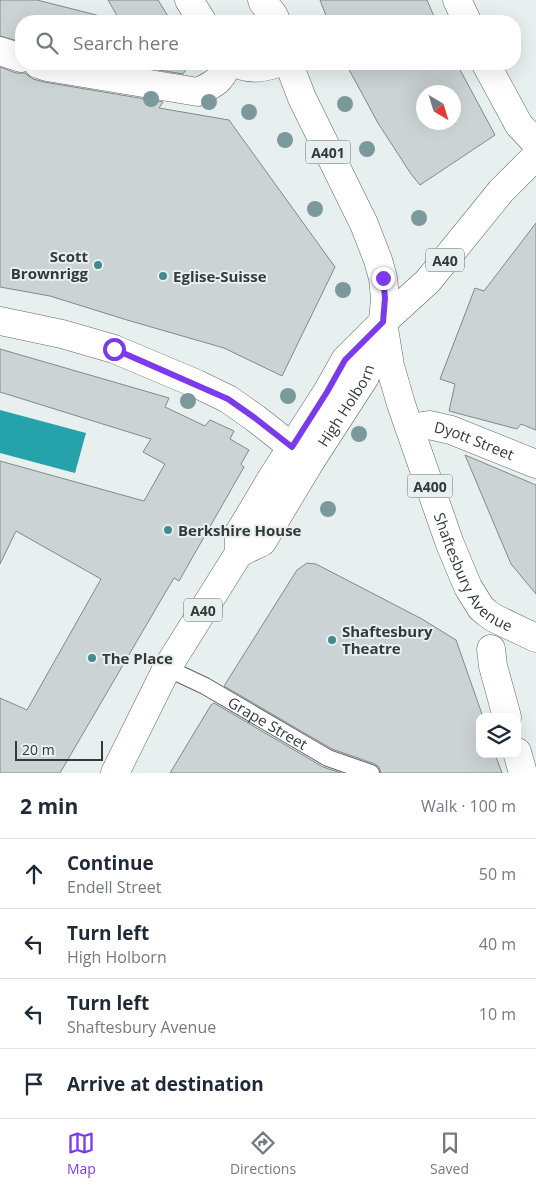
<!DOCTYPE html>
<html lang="en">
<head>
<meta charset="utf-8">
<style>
  :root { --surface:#fff; --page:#f2f2f3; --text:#1f2937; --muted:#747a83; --line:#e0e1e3; --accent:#7c3aed }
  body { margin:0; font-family:"Open Sans",sans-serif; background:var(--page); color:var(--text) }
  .controls { position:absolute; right:15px; bottom:15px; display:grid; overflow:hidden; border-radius:10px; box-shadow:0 5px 20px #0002 }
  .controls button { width:45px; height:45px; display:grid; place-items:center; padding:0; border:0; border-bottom:1px solid var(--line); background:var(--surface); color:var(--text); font:25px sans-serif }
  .compass { position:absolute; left:416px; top:85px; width:45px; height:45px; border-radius:50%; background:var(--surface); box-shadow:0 5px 20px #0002; rotate:142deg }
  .scale { position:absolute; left:15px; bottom:12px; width:88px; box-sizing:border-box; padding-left:5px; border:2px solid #363939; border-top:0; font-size:14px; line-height:18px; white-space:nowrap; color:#363939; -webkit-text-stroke:4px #e7efef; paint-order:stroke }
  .stop { position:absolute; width:15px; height:15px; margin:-11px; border:4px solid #7c3aed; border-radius:50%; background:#fff }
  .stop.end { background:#7c3aed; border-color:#fff; box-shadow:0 1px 5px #0008 }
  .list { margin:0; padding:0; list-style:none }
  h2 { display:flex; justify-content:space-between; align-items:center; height:65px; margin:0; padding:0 20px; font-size:21px }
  h2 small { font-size:16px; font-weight:400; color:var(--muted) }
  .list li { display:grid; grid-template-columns:32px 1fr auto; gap:15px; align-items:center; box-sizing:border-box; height:70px; padding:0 20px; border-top:1px solid var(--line) }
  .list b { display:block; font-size:19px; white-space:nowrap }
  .list p { margin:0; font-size:16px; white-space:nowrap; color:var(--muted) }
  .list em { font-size:16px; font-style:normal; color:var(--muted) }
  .icon { flex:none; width:28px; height:28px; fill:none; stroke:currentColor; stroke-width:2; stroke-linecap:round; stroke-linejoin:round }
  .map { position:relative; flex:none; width:536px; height:773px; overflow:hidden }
  .search { position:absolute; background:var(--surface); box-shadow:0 5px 20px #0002; left:15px; right:15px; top:15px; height:55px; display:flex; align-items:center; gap:12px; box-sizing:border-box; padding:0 18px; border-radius:20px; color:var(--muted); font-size:19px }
  .sheet { height:345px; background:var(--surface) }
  nav { display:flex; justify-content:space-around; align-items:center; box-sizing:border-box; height:70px; border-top:1px solid var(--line); background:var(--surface); font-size:14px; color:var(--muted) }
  nav a { display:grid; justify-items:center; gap:2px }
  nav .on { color:var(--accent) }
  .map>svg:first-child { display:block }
  .water { fill:#25a2aa }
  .building { fill:#ccd3d4; stroke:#828989; fill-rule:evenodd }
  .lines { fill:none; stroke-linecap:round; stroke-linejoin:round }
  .lane-casing { stroke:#606666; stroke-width:18 }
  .street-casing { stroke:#606666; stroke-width:29 }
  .secondary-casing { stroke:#606666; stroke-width:29 }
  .primary-casing { stroke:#606666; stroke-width:29 }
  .lane { stroke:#fff; stroke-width:16 }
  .street { stroke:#fff; stroke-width:28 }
  .secondary { stroke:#fff; stroke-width:28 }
  .primary { stroke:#fff; stroke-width:28 }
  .tree { fill:#7b999b }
  .route { stroke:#7c3aed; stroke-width:6 }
  .poi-dot { fill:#428a8e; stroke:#e7efef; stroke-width:2 }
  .labels { text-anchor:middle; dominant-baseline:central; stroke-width:4; stroke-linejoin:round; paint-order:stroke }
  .shield { fill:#e7efef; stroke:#6b7070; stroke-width:1 }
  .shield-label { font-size:14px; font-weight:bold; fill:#363939 }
  .poi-label { font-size:15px; font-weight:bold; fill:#363939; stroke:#e7efef; text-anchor:start }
  .street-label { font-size:15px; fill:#363939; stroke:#e7efef }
</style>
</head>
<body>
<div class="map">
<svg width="536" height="773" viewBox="0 0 536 773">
  <rect width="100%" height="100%" fill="#e7efef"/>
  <path class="water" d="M0,410l86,23 -11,40 -75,-20z"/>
  <path class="building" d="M0,0h37l83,21 -12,-21h50l13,21h-150v21l-21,-6z
    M320,0h107l9,21h-108z
    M123,64h67l-7,10z
    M346,64h111l38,71 -75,50 -9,-11 -33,-51zM424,92h30v30h-30z
    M0,67l16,6h9l8,6 11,3 119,20 -4,6 70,12 106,147 -53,109 -58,-28 -97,-28 -77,-24 -50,-9z
    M536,223v207l-15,-6 -4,5 -68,-18 6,-27 -15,-5 35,-91 9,3z
    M0,349l169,49 -4,9 40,19 5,-6 24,11 -4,8 19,11 -8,14 3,3 -65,114 -5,-3 -16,27 -98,168h-60v-75l27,12 74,-131 -85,-48 -16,33v-103l144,40 21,-37 -22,-12 8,-13 -151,-47z
    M465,455l71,30v109l-25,-30z
    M307,563l9,1 106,55 34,21 27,77h-3v37h15l7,19h-121l-2,-6 -4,-3 -43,-15 -108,-63 73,-116z
    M214,703l109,64 18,6h-171l41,-68z"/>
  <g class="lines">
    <g class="lane-casing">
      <g id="lane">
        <path id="s1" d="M167,668l38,18 123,72 43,15"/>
      </g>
    </g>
    <g class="street-casing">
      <g id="street">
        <path d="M189,0l13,21"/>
        <path d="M457,0l10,21"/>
        <path d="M0,51l21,7"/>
        <path d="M38,64l9,3 151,25c16,-8 23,-11 30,-28"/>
        <path d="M237,64c14,6 25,4 38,0"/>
        <path d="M486,64l33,61 17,18"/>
        <path id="s2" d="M411,428l18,-3 22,5 85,34"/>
        <path d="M491,649l2,17 14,51"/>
        <path d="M517,752l6,21"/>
      </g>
    </g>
    <g class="secondary-casing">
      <path id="secondary" d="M0,321l62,13 52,15 83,35 31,15 27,19 37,29"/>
    </g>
    <g class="primary-casing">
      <g id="primary">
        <path d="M262,0c2,8 11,9 14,21"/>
        <path id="s3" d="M289,64l13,34 62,126 14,36 5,18 2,20 -2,24 7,44 11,38 49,140 18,43 13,21 6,5 7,5 42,20"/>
        <path id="s4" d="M239,553l23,-11 48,-80 55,-85 16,-49"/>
        <path d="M115,773l52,-105 72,-115v-20l34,-57 54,-84 18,-32 38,-38 45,-41 73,-90 35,-35"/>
      </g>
    </g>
    <use href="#lane" class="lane"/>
    <use href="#street" class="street"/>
    <use href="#secondary" class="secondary"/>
    <use href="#primary" class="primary"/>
  </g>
  <g class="tree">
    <circle cx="151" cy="99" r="8"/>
    <circle cx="209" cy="102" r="8"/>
    <circle cx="345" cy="104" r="8"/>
    <circle cx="249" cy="112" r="8"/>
    <circle cx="285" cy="140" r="8"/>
    <circle cx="367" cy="149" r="8"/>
    <circle cx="315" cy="209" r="8"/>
    <circle cx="419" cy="218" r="8"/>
    <circle cx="343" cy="290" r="8"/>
    <circle cx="288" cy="396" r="8"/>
    <circle cx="188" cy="401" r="8"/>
    <circle cx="359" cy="434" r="8"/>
    <circle cx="328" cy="509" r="8"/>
  </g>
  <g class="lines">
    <path class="route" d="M114,349l114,50 27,19 37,29 35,-55 18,-32 38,-38 2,-24 -2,-20"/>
  </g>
  <g class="poi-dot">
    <circle cx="98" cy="265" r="5"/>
    <circle cx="163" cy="276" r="5"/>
    <circle cx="168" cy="530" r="5"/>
    <circle cx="332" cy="640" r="5"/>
    <circle cx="92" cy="658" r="5"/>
  </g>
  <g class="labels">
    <g class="shield">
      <rect x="305.5" y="140.5" width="45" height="23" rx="4"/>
      <rect x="426" y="248.5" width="38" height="23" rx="4"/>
      <rect x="407.5" y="474.5" width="45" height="23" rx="4"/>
      <rect x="184" y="598.5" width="38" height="23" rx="4"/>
    </g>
    <g class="shield-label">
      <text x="328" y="152">A401</text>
      <text x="445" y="260">A40</text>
      <text x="430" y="486">A400</text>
      <text x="203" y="610">A40</text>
    </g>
    <g class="poi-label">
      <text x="88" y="256" text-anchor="end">Scott<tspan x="88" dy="17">Brownrigg</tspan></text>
      <text x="173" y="276">Eglise-Suisse</text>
      <text x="178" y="530">Berkshire House</text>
      <text x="342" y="631">Shaftesbury<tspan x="342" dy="17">Theatre</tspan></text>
      <text x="102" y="658">The Place</text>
    </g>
    <g class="street-label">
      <text stroke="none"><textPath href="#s4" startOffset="186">High Holborn</textPath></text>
      <text stroke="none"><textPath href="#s2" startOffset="66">Dyott Street</textPath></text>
      <text stroke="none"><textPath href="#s3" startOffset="548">Shaftesbury Avenue</textPath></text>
      <text stroke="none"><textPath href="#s1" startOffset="115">Grape Street</textPath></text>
    </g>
  </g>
</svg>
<div class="controls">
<button><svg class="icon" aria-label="layers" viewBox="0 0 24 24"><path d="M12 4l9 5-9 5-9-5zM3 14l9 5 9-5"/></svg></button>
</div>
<svg class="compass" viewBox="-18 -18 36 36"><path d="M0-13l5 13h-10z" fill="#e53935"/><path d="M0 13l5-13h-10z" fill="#747a83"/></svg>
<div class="scale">20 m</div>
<div class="stop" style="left:114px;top:349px"></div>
<div class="stop end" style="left:383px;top:278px"></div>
<div class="search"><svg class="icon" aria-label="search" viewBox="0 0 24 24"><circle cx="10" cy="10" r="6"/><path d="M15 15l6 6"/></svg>Search here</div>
</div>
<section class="sheet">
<h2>2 min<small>Walk · 100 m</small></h2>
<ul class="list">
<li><svg class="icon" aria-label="ahead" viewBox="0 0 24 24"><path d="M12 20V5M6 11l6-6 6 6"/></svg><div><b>Continue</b><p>Endell Street</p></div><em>50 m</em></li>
<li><svg class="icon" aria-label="left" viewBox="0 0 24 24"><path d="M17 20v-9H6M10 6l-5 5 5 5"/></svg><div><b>Turn left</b><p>High Holborn</p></div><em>40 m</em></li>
<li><svg class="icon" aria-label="left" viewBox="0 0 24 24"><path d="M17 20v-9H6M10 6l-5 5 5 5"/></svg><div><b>Turn left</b><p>Shaftesbury Avenue</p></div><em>10 m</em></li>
<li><svg class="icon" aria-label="arrive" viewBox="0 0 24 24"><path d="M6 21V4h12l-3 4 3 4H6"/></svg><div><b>Arrive at destination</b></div></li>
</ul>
</section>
<nav>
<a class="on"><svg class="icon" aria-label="map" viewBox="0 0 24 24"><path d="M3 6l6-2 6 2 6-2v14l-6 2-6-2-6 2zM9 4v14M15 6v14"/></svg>Map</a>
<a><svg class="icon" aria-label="directions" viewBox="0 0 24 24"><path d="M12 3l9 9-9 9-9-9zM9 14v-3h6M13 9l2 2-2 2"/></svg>Directions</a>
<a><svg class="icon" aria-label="saved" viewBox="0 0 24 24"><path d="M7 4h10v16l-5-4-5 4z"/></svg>Saved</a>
</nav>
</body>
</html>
